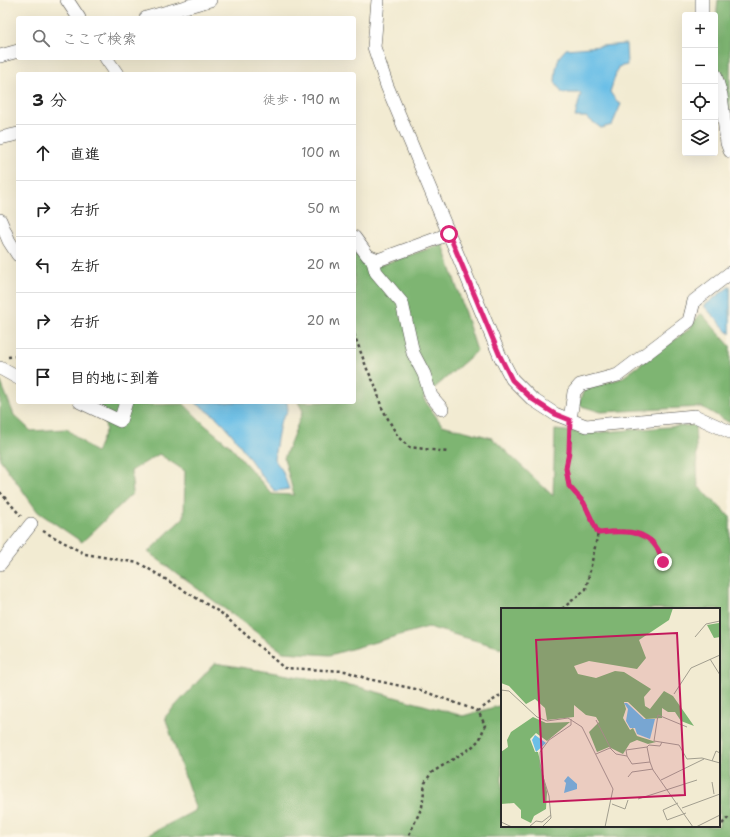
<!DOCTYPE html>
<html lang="ja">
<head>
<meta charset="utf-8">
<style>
  :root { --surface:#fff; --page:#f2f2f2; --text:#222; --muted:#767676; --line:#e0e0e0 }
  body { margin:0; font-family:"Shantell Sans","Klee One",sans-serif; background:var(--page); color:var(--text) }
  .controls { position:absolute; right:12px; top:12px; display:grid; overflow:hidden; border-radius:4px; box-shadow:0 4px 16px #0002 }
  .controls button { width:36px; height:36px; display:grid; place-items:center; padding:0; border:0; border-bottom:1px solid var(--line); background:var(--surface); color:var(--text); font:20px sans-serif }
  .stop { position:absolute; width:12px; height:12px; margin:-9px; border:3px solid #db2777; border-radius:50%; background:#fff }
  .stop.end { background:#db2777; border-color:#fff; box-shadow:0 1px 4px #0008 }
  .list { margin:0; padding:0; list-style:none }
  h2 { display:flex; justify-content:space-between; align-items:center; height:52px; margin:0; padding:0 16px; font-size:17px }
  h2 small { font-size:13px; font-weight:400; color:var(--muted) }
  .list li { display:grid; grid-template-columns:26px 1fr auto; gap:12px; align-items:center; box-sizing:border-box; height:56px; padding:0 16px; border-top:1px solid var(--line) }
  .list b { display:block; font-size:15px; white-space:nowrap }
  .list em { font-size:13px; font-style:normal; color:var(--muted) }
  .icon { flex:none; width:22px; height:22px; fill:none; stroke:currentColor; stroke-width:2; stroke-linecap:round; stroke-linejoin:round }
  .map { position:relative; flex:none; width:730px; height:837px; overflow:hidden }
  .search { position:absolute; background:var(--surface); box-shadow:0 4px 16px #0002; left:16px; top:16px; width:340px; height:44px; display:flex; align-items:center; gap:10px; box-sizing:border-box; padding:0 14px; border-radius:4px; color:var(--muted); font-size:15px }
  .panel { position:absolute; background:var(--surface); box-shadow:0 4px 16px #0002; left:16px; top:72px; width:340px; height:332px; border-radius:4px }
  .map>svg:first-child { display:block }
  .forest { fill:#7eb572; stroke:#54704e }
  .water { fill:#6bbfe7; stroke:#4b7589 }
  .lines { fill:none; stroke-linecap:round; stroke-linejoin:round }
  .minor-casing { stroke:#494844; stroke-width:14 }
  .path { stroke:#494844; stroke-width:2.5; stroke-dasharray:3 3; stroke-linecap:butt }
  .minor { stroke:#fff; stroke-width:13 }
  .route { stroke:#db2777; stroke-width:5 }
  .inset-road { fill:none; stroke:#a29e8f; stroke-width:1 }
  .view { fill:#c2185b; fill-opacity:0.15; stroke:#c2185b; stroke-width:2 }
  .inset-edge { fill:none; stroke:#2b2b2b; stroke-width:2 }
</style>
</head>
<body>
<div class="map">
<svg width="730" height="837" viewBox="0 0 730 837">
  <rect width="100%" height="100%" fill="#fcf5e5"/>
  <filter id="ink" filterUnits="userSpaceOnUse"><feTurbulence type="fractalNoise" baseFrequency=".025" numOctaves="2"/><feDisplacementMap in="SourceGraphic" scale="8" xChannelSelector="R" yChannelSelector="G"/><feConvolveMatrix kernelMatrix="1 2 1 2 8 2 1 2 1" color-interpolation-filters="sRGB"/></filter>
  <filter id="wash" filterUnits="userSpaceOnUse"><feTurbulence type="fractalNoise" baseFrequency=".012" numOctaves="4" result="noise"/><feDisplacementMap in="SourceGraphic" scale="16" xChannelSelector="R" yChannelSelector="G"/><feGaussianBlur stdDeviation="0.9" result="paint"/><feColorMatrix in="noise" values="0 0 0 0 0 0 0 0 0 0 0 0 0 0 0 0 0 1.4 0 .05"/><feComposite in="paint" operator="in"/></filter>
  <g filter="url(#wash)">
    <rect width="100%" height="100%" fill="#f2ebd2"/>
    <path class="forest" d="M718,0h12v121l-15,-63v-27z
      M443,244l34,107 -54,47 19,27 50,13 61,58 2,-66 36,3 104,-8 3,61 32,31v320h-586l52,-27 -31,-93 50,-54 140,23 108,30 39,-11v121h217v-217h-217v39l-74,-21 -98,28 -47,-3 -135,-100 36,-35 1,-46 -26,-17 -28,17 2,22 -51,49 -44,-30 -38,-53v-79l14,35 17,16 36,-2 29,24 10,-24 -6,-27 38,3 46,-1 22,22 24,20 42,48 22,1 -10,-37 19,-47 -5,-9h56v-148l26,11z
      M701,313l29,33v77l-28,-16 -101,5 -23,-7 6,-15 38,-12 66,-48z"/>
    <path class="water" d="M626,44l1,21 -9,2 -8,25 7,10 4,2 -9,21 -11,3 -15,-11h-11l6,-24h-19l-7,-11 1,-13 3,-12 7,-8z
      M730,286v48l-26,-28z
      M194,402h93l1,8 -8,13 -3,16 -3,20 8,11 7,19 -14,2c-22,-22 -35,-52 -58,-73 -7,-6 -15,-11 -23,-16z"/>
  </g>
  <g filter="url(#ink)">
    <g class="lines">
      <g class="minor-casing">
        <path id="minor" d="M67,0l12,18
          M378,0l-4,47 13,39 113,270 12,23 20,20 23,15 31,12 109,-10 35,16
          M702,0v15
          M146,18l64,-18
          M0,56l18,-5
          M106,58l11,16
          M715,74l6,21 6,48 3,8
          M0,138l18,-4
          M0,220l9,21 9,14
          M354,237l14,19 10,4 71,-26
          M372,258l4,14 26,31 11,50 11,21 7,22 11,13
          M0,368l18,10
          M80,402l40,19 6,-19
          M570,420l4,-28 6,-7 38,-10 71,-54 5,-20 36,-28
          M0,564l31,-40"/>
      </g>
      <path class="path" d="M354,334l13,35 9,18 5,19 17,31 11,10 39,5
        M8,357l10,-1
        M570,434l-1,18 -3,16 3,18 15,17 14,30c20,-2 46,-5 59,15 3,4 4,10 6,14
        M0,492l21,24
        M43,531l42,23 54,9 82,50 63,55 61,3 23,8 52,11 58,21 7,14 -5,14 -9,9 -40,25 -6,10 -3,24 -14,30
        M562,609l24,-20 12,-56
        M478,711l24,-17
        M722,824l8,-8"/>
      <use href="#minor" class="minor"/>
    </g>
  </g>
  <g class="lines" filter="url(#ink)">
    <path class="route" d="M449,234l51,122 12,24 20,19 23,15 15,6 -1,32 -3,16 3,18 15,17 14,30c20,-2 46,-5 59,15 3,4 4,10 6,14"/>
  </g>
  <g transform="translate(501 608)">
    <rect width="219" height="219" fill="#f2ebd2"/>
    <path d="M0,0h172l-4,12 -30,20 7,18 -9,11 -48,-8 -15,5 4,8 18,4 19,-7 9,1 27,17 -7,8 1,9 5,3 14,-18 9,5 21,30 -13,-5 -6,-9h-7l-6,-4v10l-16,1 -18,-17h-4l2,7 -3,9 7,12 3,-2 4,8 19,6 -8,2 -11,-4 -7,3 -7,11 -14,-7 -12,5 -8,-20 10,-10 -3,-5 -10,-2 -12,-10v12l-27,3 -2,-12 -10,-9 -9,5 -17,-18 -8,-3zM218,15l1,14 -6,1 -7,-13zM32,109l13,6 24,-1 -23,19 -11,-8 -6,6 5,13h3l9,40 -1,17 -12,7 -3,7 -10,-5v-8l-7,-7 -13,1v-52l7,-5 -1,-7 4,-8z" fill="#7eb572"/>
    <path d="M123,95h3l17,16h11l-5,20 -13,-5 -2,-6h-5l-4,-7 2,-12zM34,127l11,8 -10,9 -4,-12zM67,168l9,8v5l-13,4 2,-10 -2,-2z" fill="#6bbfe7"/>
    <path class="inset-road" d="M194,29l11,-13 14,-3M209,51l10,16M0,82l8,1 28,26 10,4 21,-3 14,9 31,62 -8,38M173,86l17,-26 29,-13M95,112l15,29M186,119l-29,-12 -4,26 25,4 8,14 15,-1 18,5M146,139l2,-2 11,1 2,-4M95,146l14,-6 6,6 11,2 5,8 18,-2 3,8 40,57M126,148l-1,-6 21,-3 3,15M211,153l4,-10 4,2M127,169l4,-5 21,-3M160,172l43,-21M211,174l2,12M137,191l59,-19M177,195l-15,7 4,10 19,-7M111,196l13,5 3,-9M181,200l38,-14M0,214l11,5M28,219l7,-6 6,1 9,-7M41,219l9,-9 -2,-22 -9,-29v-15l9,-12 22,-15v-6M195,219l24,-12"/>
    <path class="view" d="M176,25l8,162 -141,7 -8,-162z"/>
    <rect width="219" height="219" class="inset-edge"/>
  </g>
</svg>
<div class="controls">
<button>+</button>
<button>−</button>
<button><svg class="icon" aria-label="locate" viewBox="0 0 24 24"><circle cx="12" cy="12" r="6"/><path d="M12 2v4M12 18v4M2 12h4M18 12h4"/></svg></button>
<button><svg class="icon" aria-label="layers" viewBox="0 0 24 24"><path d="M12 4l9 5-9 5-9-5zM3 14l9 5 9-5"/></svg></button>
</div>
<div class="stop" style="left:449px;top:234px"></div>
<div class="stop end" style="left:663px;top:562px"></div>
<div class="search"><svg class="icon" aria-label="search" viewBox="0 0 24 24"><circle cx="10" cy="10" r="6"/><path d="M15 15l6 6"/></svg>ここで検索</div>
<section class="panel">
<h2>3 分<small>徒歩 · 190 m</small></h2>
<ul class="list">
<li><svg class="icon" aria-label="ahead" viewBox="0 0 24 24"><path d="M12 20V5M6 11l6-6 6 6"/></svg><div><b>直進</b></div><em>100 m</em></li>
<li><svg class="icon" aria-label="right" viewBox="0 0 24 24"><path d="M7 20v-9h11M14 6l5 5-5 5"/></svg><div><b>右折</b></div><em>50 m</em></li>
<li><svg class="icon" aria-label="left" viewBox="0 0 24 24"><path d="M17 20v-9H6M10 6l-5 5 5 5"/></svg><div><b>左折</b></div><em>20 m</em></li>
<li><svg class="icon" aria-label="right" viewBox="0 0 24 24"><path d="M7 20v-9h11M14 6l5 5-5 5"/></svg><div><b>右折</b></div><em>20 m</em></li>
<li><svg class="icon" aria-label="arrive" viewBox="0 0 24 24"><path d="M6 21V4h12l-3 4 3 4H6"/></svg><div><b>目的地に到着</b></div></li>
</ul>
</section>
</div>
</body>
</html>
